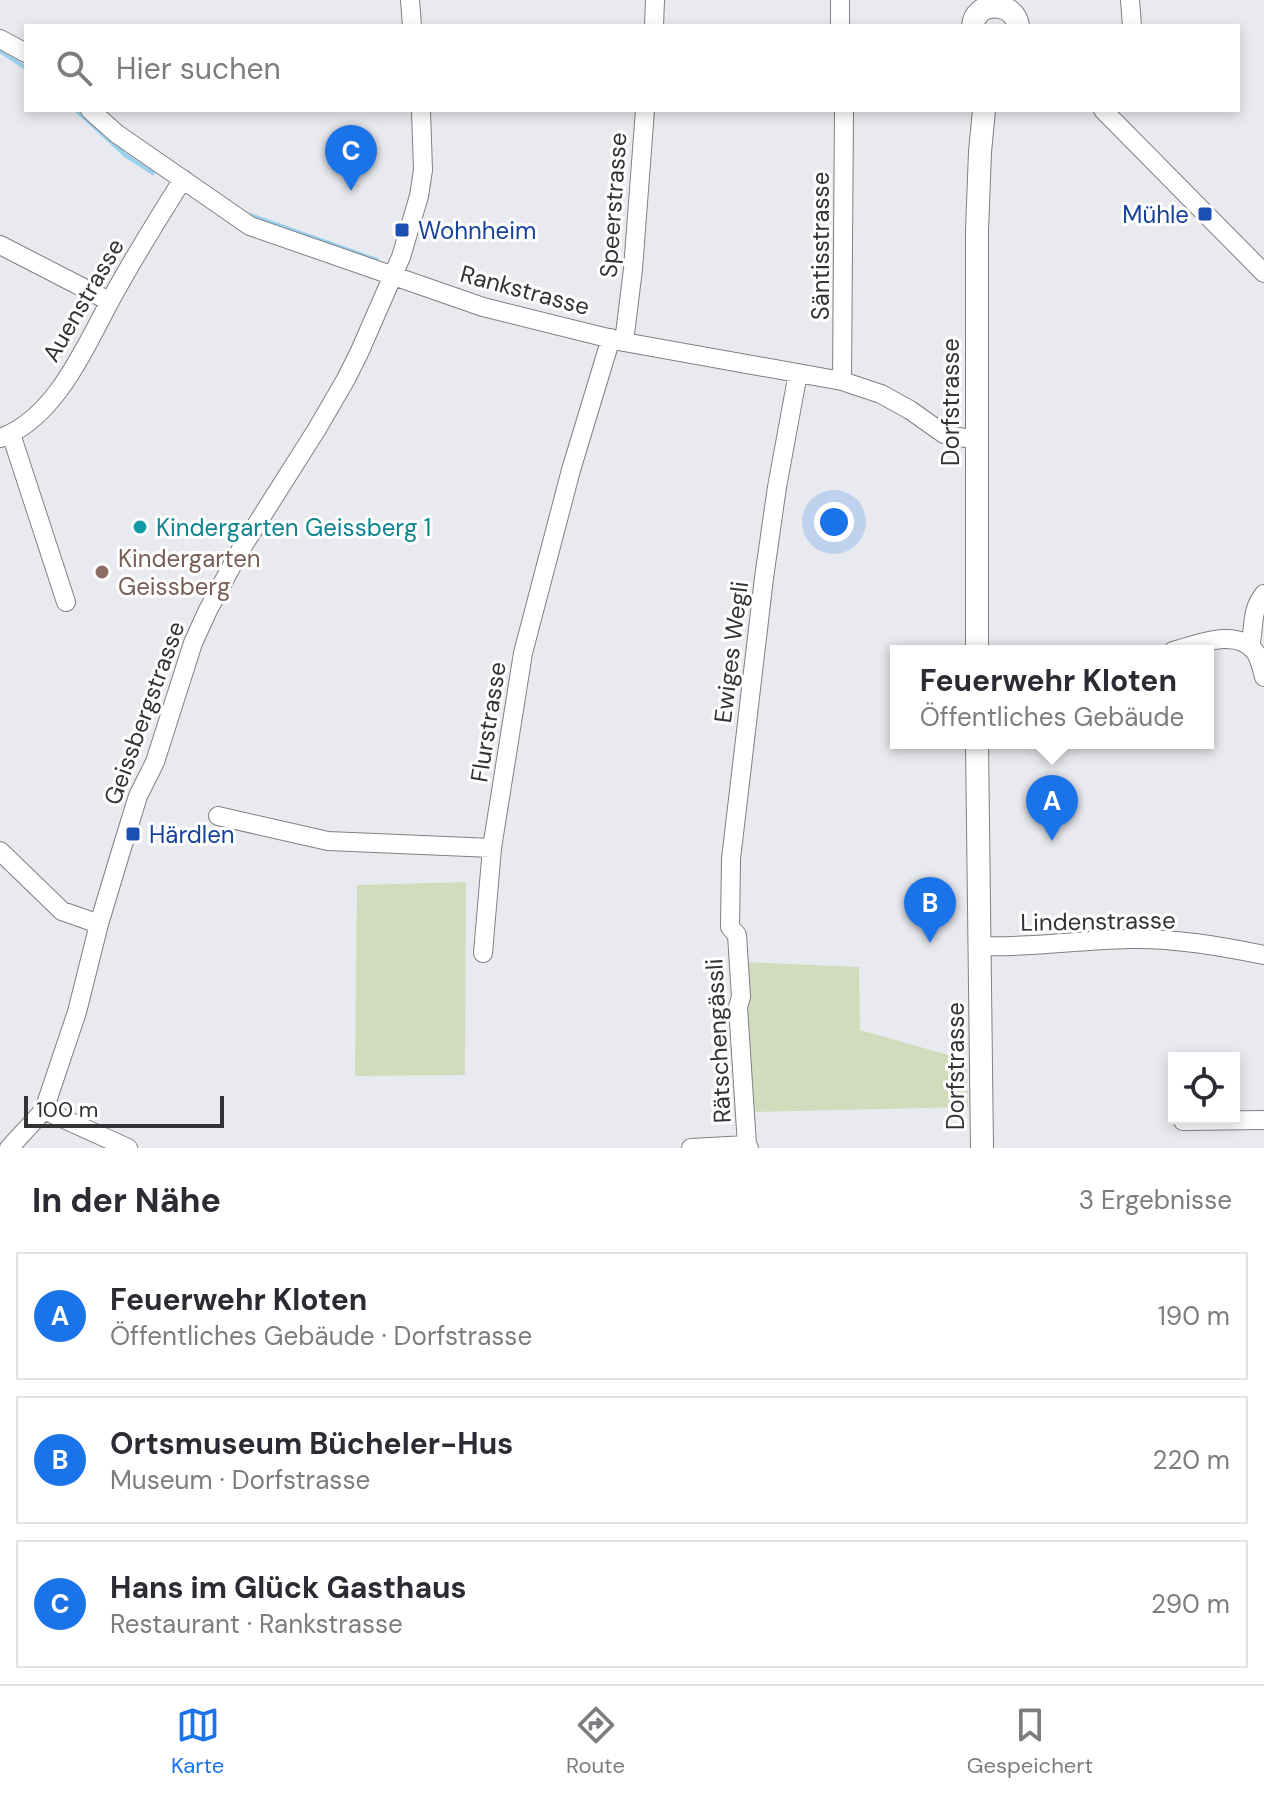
<!DOCTYPE html>
<html lang="de">
<head>
<meta charset="utf-8">
<style>
  :root { --surface:#fff; --page:#f7f7f7; --text:#2b2b33; --muted:#7c7c81; --line:#e1e1e2; --accent:#1a73e8 }
  body { margin:0; font-family:"DM Sans",sans-serif; background:var(--page); color:var(--text) }
  .controls { position:absolute; right:24px; bottom:24px; display:grid; overflow:hidden; border-radius:0px; box-shadow:0 4px 12px #0003 }
  .controls button { width:72px; height:72px; display:grid; place-items:center; padding:0; border:0; border-bottom:2px solid var(--line); background:var(--surface); color:var(--text); font:40px sans-serif }
  .scale { position:absolute; left:24px; bottom:20px; width:200px; box-sizing:border-box; padding-left:8px; border:4px solid #333335; border-top:0; font-size:22px; line-height:28px; white-space:nowrap; color:#333335; -webkit-text-stroke:6px #fff; paint-order:stroke }
  .you { position:absolute; left:834px; top:522px; width:28px; height:28px; margin:-20px; border:6px solid #fff; border-radius:50%; background:#1a73e8; box-shadow:0 0 0 12px #1a73e833 }
  .badge { display:grid; place-items:center; width:52px; height:52px; border-radius:50%; background:var(--accent); color:#fff; font-size:26px; font-weight:700 }
  .pin { position:absolute; translate:-50% -66px; filter:drop-shadow(0 2px 4px #0008) }
  .pin::after { content:''; position:absolute; top:42px; width:28px; height:24px; background:inherit; clip-path:polygon(0 0,100% 0,50% 100%) }
  .popup { position:absolute; left:890px; top:645px; width:324px; height:104px; box-sizing:border-box; display:grid; place-content:center; border-radius:0px; background:var(--surface); filter:drop-shadow(0 2px 6px #0005); font-size:26px; white-space:nowrap; color:var(--muted) }
  .popup b { font-size:30px; color:var(--text) }
  .popup::after { content:''; position:absolute; left:50%; top:100%; margin-left:-16px; border:16px solid transparent; border-top-color:var(--surface) }
  .list { margin:0; padding:0; list-style:none }
  h2 { display:flex; justify-content:space-between; align-items:center; height:104px; margin:0; padding:0 32px; font-size:34px }
  h2 small { font-size:26px; font-weight:400; color:var(--muted) }
  .list li { display:grid; grid-template-columns:52px 1fr auto; gap:24px; align-items:center; box-sizing:border-box; height:128px; margin:0 16px 16px; padding:0 16px; border:2px solid var(--line); border-radius:0px }
  .list b { display:block; font-size:30px; white-space:nowrap }
  .list p { margin:0; font-size:26px; white-space:nowrap; color:var(--muted) }
  .list em { font-size:26px; font-style:normal; color:var(--muted) }
  .icon { flex:none; width:44px; height:44px; fill:none; stroke:currentColor; stroke-width:2; stroke-linecap:round; stroke-linejoin:round }
  .map { position:relative; flex:none; width:1264px; height:1148px; overflow:hidden }
  .search { position:absolute; background:var(--surface); box-shadow:0 4px 12px #0003; left:24px; right:24px; top:24px; height:88px; display:flex; align-items:center; gap:20px; box-sizing:border-box; padding:0 28px; border-radius:0px; color:var(--muted); font-size:30px }
  .sheet { height:536px; background:var(--surface) }
  nav { display:flex; justify-content:space-around; align-items:center; box-sizing:border-box; height:112px; border-top:2px solid var(--line); background:var(--surface); font-size:22px; color:var(--muted) }
  nav a { display:grid; justify-items:center; gap:4px }
  nav .on { color:var(--accent) }
  .map>svg:first-child { display:block }
  .green { fill:#d1dcbd }
  .lines { fill:none; stroke-linecap:round; stroke-linejoin:round }
  .stream { stroke:#9ad2ee; stroke-width:4 }
  .minor-casing { stroke:#7f8084; stroke-width:20 }
  .major-casing { stroke:#7f8084; stroke-width:24 }
  .minor { stroke:#fff; stroke-width:18 }
  .major { stroke:#fff; stroke-width:22 }
  .transit-dot { fill:#1a4fb4; stroke:#fff; stroke-width:3 }
  .culture-dot { fill:#0f9aa8; stroke:#fff; stroke-width:3 }
  .education-dot { fill:#8d6e63; stroke:#fff; stroke-width:3 }
  .labels { text-anchor:middle; dominant-baseline:central; stroke-width:6; stroke-linejoin:round; paint-order:stroke }
  .street-label { font-size:24px; fill:#333335; stroke:#fff }
  .transit-label { font-size:24px; fill:#164399; stroke:#fff; text-anchor:start }
  .culture-label { font-size:24px; fill:#0d838f; stroke:#fff; text-anchor:start }
  .education-label { font-size:24px; fill:#785e54; stroke:#fff; text-anchor:start }
</style>
</head>
<body>
<div class="map">
<svg width="1264" height="1148" viewBox="0 0 1264 1148">
  <rect width="100%" height="100%" fill="#e9eaef"/>
  <path class="green" d="M466,882l-1,193 -110,1 2,-191z
    M744,962l115,5 1,63 106,30 2,47 -217,5z"/>
  <g class="lines">
    <path class="stream" d="M0,51l26,17
      M76,110l49,45 28,18
      M250,215l127,45"/>
    <g class="minor-casing">
      <path id="minor" d="M410,0l2,26
        M1130,0l2,26
        M654,26l1,-26
        M840,26v-26
        M0,39l26,14
        M90,110l27,24 133,92 233,81 141,35 218,39 39,13 29,16 34,24 32,6
        M1103,110l161,163
        M0,245l109,56
        M624,342l9,-73 12,-159
        M842,381l2,-271
        M11,434l55,168
        M0,438c60,-21 89,-102 119,-153 20,-36 42,-71 64,-106
        M1250,647c5,-21 0,-35 14,-53
        M1173,651c23,-6 65,-25 83,2 4,7 6,16 8,24
        M218,816l110,25 164,7
        M0,851l62,60 37,13
        M981,946c49,2 98,-6 148,-7 45,-1 91,7 135,16
        M483,953l9,-105 31,-195 48,-183 40,-132
        M44,1110l84,38
        M1183,1121l81,-1
        M9,1148l35,-38 33,-98 22,-88 22,-73 17,-55 17,-34 38,-119 15,-33 33,-61 76,-120 29,-50 13,-26 42,-96 18,-61 4,-26 -2,-60
        M691,1148l56,-3
        M749,1148l-2,-3 -9,-138 3,-10 -4,-62 -7,-8 1,-68 33,-281 13,-91 21,-114"/>
    </g>
    <g class="major-casing">
      <path id="major" d="M973,26c2,-26 42,-26 45,0
        M977,651v-420l3,-79 4,-42
        M977,743l5,405"/>
    </g>
    <use href="#minor" class="minor"/>
    <use href="#major" class="major"/>
  </g>
  <g class="transit-dot">
    <rect x="1197" y="206" width="16" height="16" rx="4"/>
    <rect x="394" y="222" width="16" height="16" rx="4"/>
    <rect x="125" y="826" width="16" height="16" rx="4"/>
  </g>
  <circle class="culture-dot" cx="140" cy="527" r="8"/>
  <circle class="education-dot" cx="102" cy="572" r="8"/>
  <g class="labels">
    <g class="street-label">
      <text transform="translate(613 205) rotate(-86)">Speerstrasse</text>
      <text transform="translate(820 246) rotate(-90)">Säntisstrasse</text>
      <text transform="translate(525 290) rotate(15)">Rankstrasse</text>
      <text transform="translate(83 300) rotate(-60)">Auenstrasse</text>
      <text transform="translate(950 402) rotate(-90)">Dorfstrasse</text>
      <text transform="translate(731 652) rotate(-83)">Ewiges Wegli</text>
      <text transform="translate(144 713) rotate(-70)">Geissbergstrasse</text>
      <text transform="translate(488 722) rotate(-81)">Flurstrasse</text>
      <text transform="translate(1098 921) rotate(-1)">Lindenstrasse</text>
      <text transform="translate(718 1041) rotate(-93)">Rätschengässli</text>
      <text transform="translate(955 1066) rotate(-90)">Dorfstrasse</text>
    </g>
    <g class="transit-label">
      <text x="1189" y="214" text-anchor="end">Mühle</text>
      <text x="418" y="230">Wohnheim</text>
      <text x="149" y="834">Härdlen</text>
    </g>
    <g class="culture-label">
      <text x="156" y="527">Kindergarten Geissberg 1</text>
    </g>
    <g class="education-label">
      <text x="118" y="558">Kindergarten<tspan x="118" dy="28">Geissberg</tspan></text>
    </g>
  </g>
</svg>
<div class="controls">
<button><svg class="icon" aria-label="locate" viewBox="0 0 24 24"><circle cx="12" cy="12" r="6"/><path d="M12 2v4M12 18v4M2 12h4M18 12h4"/></svg></button>
</div>
<div class="scale">100 m</div>
<div class="you"></div>
<div class="pin badge" style="left:1052px;top:841px">A</div>
<div class="popup"><b>Feuerwehr Kloten</b>Öffentliches Gebäude</div>
<div class="pin badge" style="left:930px;top:943px">B</div>
<div class="pin badge" style="left:351px;top:191px">C</div>
<div class="search"><svg class="icon" aria-label="search" viewBox="0 0 24 24"><circle cx="10" cy="10" r="6"/><path d="M15 15l6 6"/></svg>Hier suchen</div>
</div>
<section class="sheet">
<h2>In der Nähe<small>3 Ergebnisse</small></h2>
<ul class="list">
<li><span class="badge">A</span><div><b>Feuerwehr Kloten</b><p>Öffentliches Gebäude · Dorfstrasse</p></div><em>190 m</em></li>
<li><span class="badge">B</span><div><b>Ortsmuseum Bücheler-Hus</b><p>Museum · Dorfstrasse</p></div><em>220 m</em></li>
<li><span class="badge">C</span><div><b>Hans im Glück Gasthaus</b><p>Restaurant · Rankstrasse</p></div><em>290 m</em></li>
</ul>
</section>
<nav>
<a class="on"><svg class="icon" aria-label="map" viewBox="0 0 24 24"><path d="M3 6l6-2 6 2 6-2v14l-6 2-6-2-6 2zM9 4v14M15 6v14"/></svg>Karte</a>
<a><svg class="icon" aria-label="directions" viewBox="0 0 24 24"><path d="M12 3l9 9-9 9-9-9zM9 14v-3h6M13 9l2 2-2 2"/></svg>Route</a>
<a><svg class="icon" aria-label="saved" viewBox="0 0 24 24"><path d="M7 4h10v16l-5-4-5 4z"/></svg>Gespeichert</a>
</nav>
</body>
</html>
